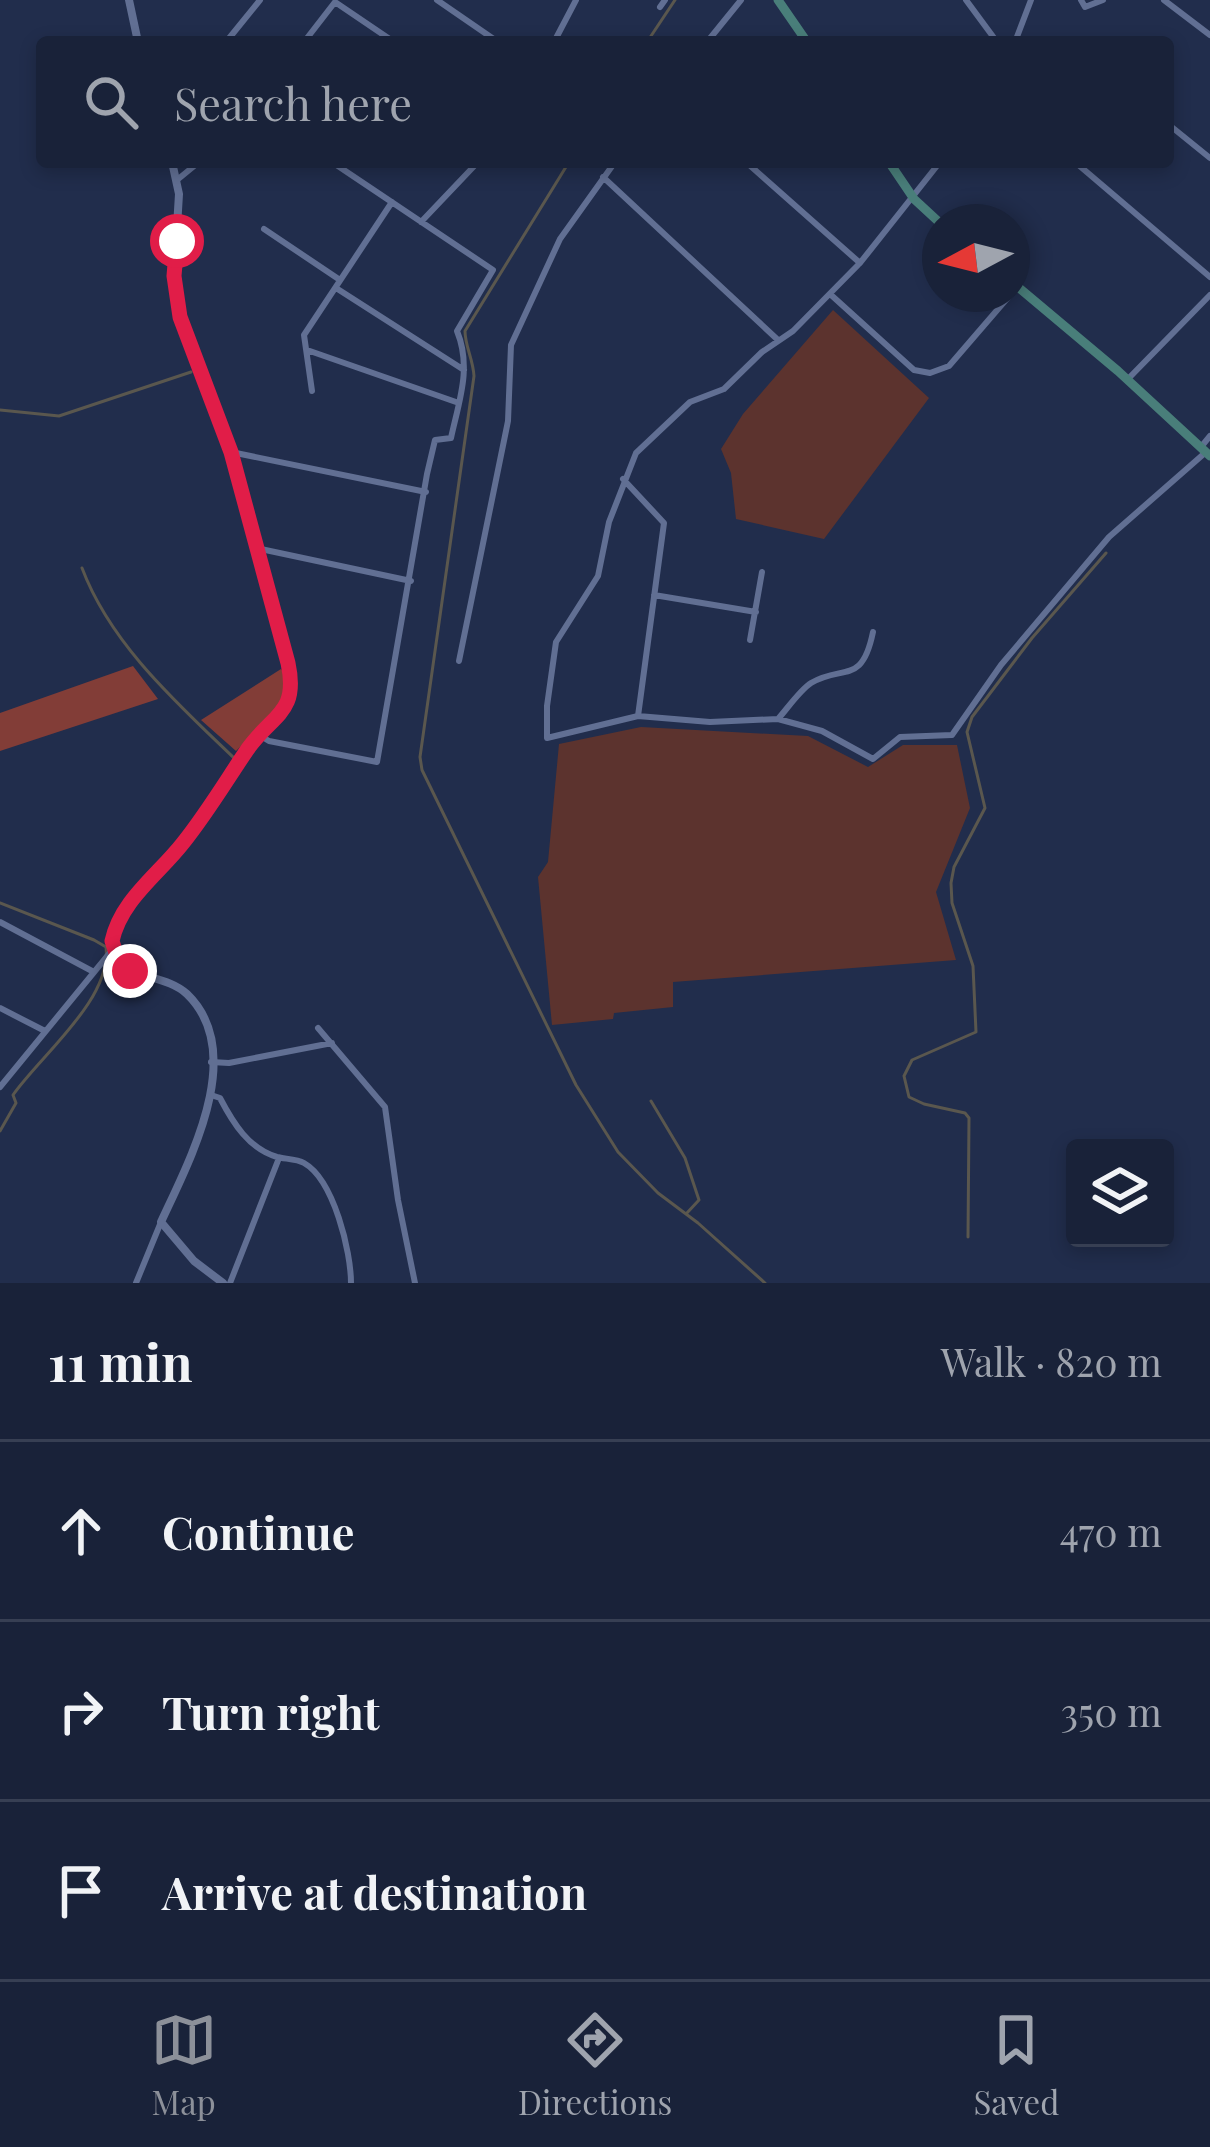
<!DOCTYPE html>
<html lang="en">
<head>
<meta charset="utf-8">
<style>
  :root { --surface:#192239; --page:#222a41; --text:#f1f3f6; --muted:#9fa4ae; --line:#373f53; --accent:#8c9099 }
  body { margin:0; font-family:"Playfair Display",serif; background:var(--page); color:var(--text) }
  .controls { position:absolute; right:36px; bottom:36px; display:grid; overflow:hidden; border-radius:12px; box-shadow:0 6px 18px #0003 }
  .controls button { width:108px; height:108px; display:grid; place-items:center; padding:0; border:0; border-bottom:3px solid var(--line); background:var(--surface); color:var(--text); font:60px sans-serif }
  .compass { position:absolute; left:922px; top:204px; width:108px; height:108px; border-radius:50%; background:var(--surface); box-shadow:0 6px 18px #0003; rotate:263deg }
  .stop { position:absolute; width:36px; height:36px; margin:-27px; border:9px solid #e11d48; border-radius:50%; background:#fff }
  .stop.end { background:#e11d48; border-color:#fff; box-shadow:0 3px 12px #0008 }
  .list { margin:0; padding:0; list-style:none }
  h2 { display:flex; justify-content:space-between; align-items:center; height:156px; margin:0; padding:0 48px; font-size:51px }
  h2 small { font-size:39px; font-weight:400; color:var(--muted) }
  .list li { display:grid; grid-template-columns:78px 1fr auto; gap:36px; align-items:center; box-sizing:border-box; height:180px; padding:0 48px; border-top:3px solid var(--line) }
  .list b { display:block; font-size:45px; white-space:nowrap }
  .list em { font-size:39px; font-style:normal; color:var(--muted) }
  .icon { flex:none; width:66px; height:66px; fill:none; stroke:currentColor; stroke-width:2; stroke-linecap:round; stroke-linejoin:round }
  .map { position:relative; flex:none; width:1210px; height:1283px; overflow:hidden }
  .search { position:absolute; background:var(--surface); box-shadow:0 6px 18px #0003; left:36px; right:36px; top:36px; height:132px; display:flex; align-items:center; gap:30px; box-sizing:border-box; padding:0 42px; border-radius:12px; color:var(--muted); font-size:45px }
  .sheet { height:696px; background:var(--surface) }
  nav { display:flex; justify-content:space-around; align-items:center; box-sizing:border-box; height:168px; border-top:3px solid var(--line); background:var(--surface); font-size:33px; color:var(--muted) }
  nav a { display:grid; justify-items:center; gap:6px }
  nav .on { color:var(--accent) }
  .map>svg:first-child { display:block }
  .green { fill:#5c332e }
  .forest { fill:#823d37 }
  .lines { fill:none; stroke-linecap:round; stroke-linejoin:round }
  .stream { stroke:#5a574e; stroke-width:3 }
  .minor { stroke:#616f93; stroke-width:6 }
  .tertiary { stroke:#616f93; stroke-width:8 }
  .secondary { stroke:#497e7a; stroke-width:9 }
  .route { stroke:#e11d48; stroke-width:15 }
</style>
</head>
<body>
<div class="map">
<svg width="1210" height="1283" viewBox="0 0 1210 1283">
  <rect width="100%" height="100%" fill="#212d4c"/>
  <path class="green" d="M833,310l96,88 -105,141 -88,-20 -5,-46 -10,-24 22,-35z
    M641,727l167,9 60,31 35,-22h54l13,63 -34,84 20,68 -283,22v25l-59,6 -1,6 -61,6 -14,-148 10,-15 11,-118z"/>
  <path class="forest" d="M133,666l25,33 -158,52v-38z
    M281,669l8,13 -7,23 -46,46 -35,-31z"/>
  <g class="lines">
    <path class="stream" d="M647,42l28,-42
      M569,162l-104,169c0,15 8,28 9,45l-54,381 2,13 154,315 42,67 40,41 40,30 67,60
      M0,410l59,6 132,-44
      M82,568c29,77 96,136 154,192
      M0,903l94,37 12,7c6,52 -65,108 -93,148l3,8 -16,28
      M651,1101l34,57 14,42 -13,14
      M968,1237l1,-119 -4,-5 -41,-9 -15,-7 -5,-21 8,-16 64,-28 -3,-66 -21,-63 -1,-20 3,-16 31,-59 -18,-76 5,-15 60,-79 74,-85"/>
    <path class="minor" d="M437,0l61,42
      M966,0l31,42
      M1081,0l4,7 18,-7
      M1164,0l46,35
      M660,7l5,-7
      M226,42l34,-42
      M304,42l31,-40 59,40
      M554,42l22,-42
      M707,42l34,-42
      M1015,42l16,-42
      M1168,124l42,34
      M746,162l114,101
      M1075,162l135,115
      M603,177l175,163
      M177,180l22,-18
      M421,222l57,-60
      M264,229l76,51
      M336,288l128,82
      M830,294l84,76 16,3 19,-7 68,-79
      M307,350l149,52
      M1127,380l83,-85
      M312,391l-8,-56 88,-133
      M1201,447l9,-11
      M231,452l195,40
      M623,479l41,44 -26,193
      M256,548l155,33
      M654,595l102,17
      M873,632c-11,54 -30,32 -62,51 -11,7 -24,26 -33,36l-68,3 -72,-6 -91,22v-32l9,-64 42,-66 11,-54 27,-69 54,-51 34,-13 38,-37 31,-21 67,-68 80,-101
      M750,640l12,-68
      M459,661l49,-240 3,-76 49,-106 55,-77
      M778,719l44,12 51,28 27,-22 52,-2 49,-70 108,-128 97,-85
      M259,735l10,6 108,21 50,-288 8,-34 16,-2c8,-37 21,-70 6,-107l36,-61 -161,-108
      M0,922l92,49
      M0,1008l45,23
      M318,1028l67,79 13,93 17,83
      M211,1062l18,1 103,-20
      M0,1087l113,-138
      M211,1095l9,3c13,25 29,51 57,59 8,2 20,2 27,6 30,17 47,89 47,120
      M136,1283l25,-61
      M230,1283l49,-125"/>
    <path class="tertiary" d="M129,0l9,42
      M172,162l7,32 -5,82 6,41 51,135 57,211c11,50 -15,50 -40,85 -9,13 -14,27 -23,40 -26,41 -109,114 -113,155l14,25c19,10 45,11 61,26 61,59 2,167 -26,228l33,39 29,22"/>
    <path class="secondary" d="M778,0l29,42
      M889,162l25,37 26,24
      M1012,282l106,89 92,85"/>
  </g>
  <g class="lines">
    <path class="route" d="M130,971l-12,-12 -6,-18c9,-41 46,-66 71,-98 24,-30 43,-62 64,-93 25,-36 52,-36 41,-87l-57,-211 -51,-135 -6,-41 3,-35"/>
  </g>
</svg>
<div class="controls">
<button><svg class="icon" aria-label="layers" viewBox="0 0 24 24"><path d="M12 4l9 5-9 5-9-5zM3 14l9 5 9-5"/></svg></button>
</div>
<svg class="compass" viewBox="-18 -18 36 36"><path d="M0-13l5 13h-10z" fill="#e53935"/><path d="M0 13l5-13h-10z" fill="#9fa4ae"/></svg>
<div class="stop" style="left:177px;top:241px"></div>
<div class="stop end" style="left:130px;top:971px"></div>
<div class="search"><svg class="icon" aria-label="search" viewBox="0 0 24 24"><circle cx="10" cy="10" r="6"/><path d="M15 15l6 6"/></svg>Search here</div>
</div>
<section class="sheet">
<h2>11 min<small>Walk · 820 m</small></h2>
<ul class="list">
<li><svg class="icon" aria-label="ahead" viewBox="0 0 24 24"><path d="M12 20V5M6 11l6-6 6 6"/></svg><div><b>Continue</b></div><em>470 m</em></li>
<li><svg class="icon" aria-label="right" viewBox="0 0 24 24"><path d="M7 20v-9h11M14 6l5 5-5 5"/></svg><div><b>Turn right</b></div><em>350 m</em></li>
<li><svg class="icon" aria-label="arrive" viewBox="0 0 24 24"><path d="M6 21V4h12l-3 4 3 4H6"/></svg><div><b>Arrive at destination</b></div></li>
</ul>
</section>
<nav>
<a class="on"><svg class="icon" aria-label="map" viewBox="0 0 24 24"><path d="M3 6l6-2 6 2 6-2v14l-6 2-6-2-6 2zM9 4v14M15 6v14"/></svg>Map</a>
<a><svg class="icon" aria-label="directions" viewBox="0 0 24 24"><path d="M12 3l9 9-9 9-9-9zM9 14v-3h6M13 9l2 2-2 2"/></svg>Directions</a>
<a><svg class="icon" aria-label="saved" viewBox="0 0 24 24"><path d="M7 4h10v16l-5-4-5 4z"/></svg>Saved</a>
</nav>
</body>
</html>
